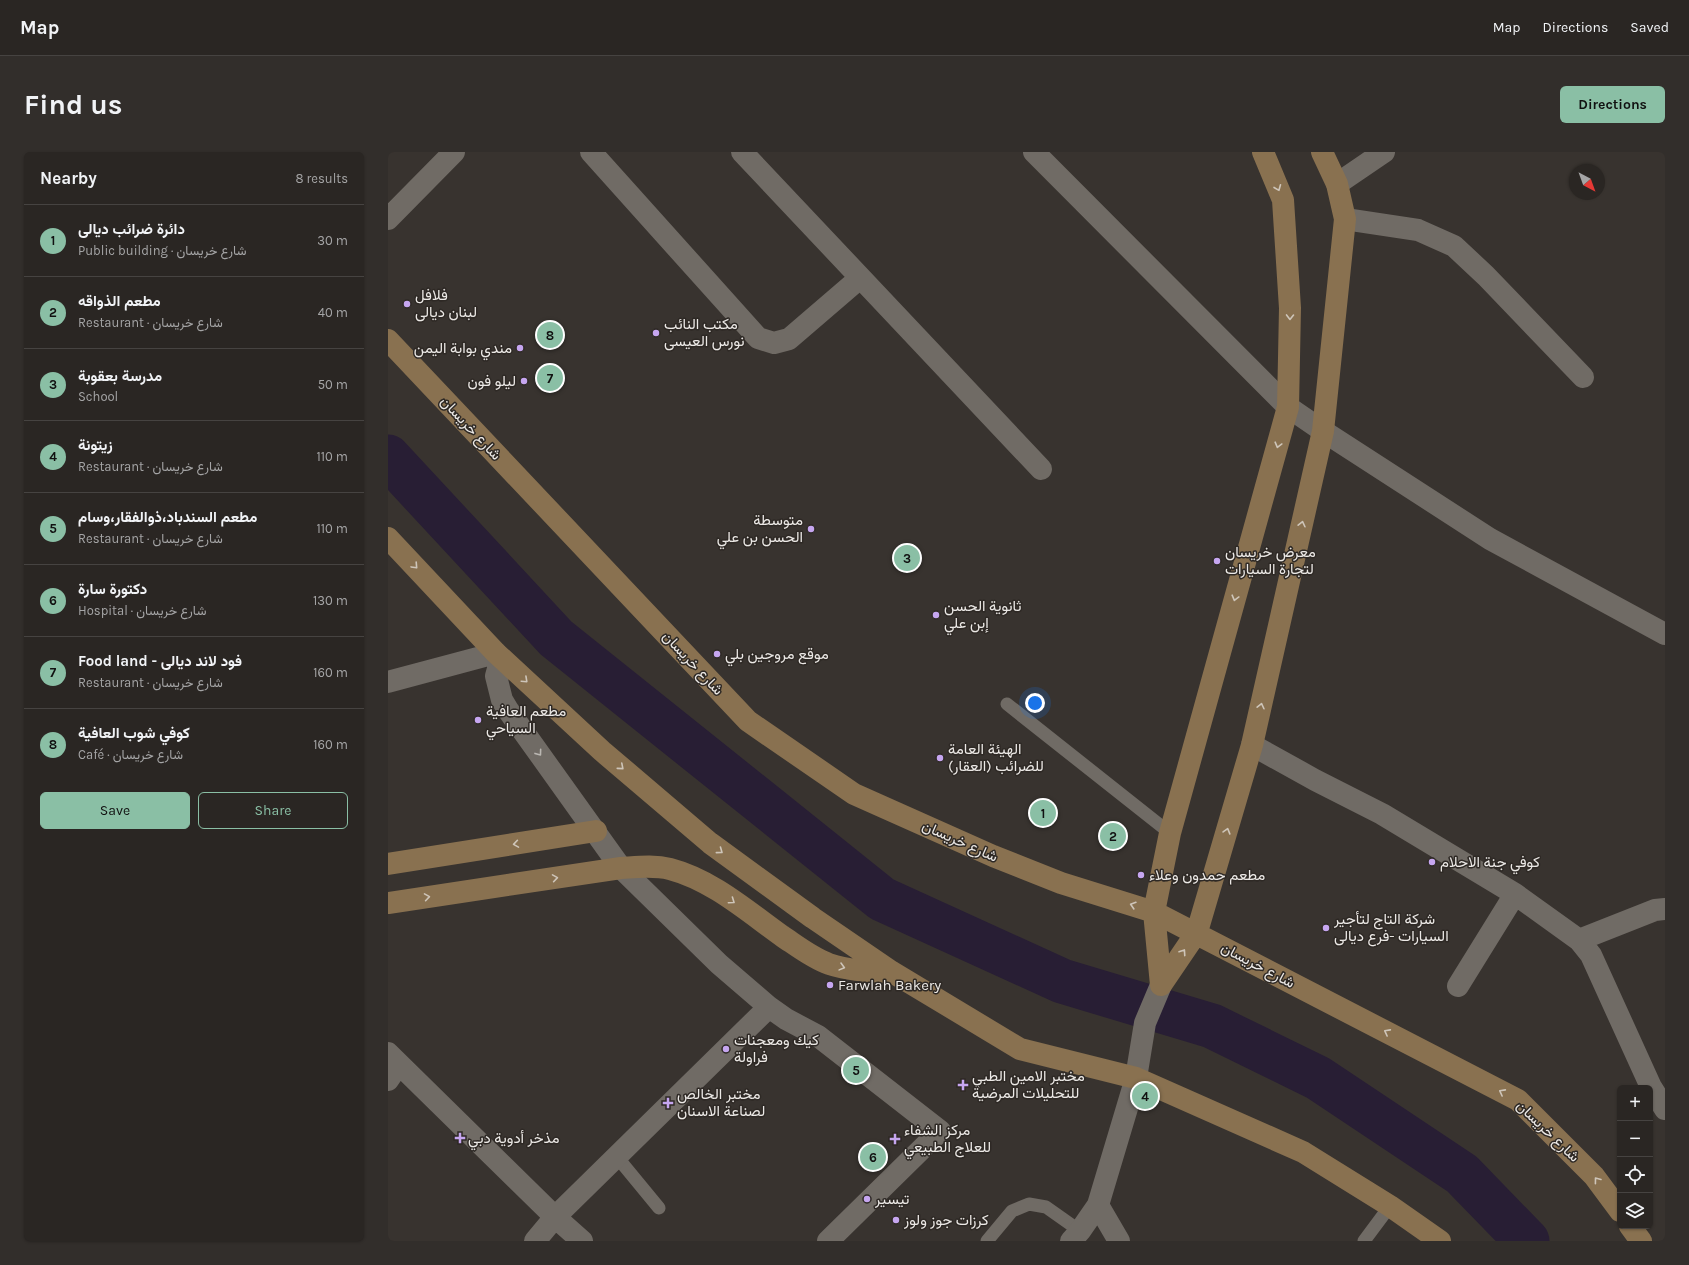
<!DOCTYPE html>
<html lang="en">
<head>
<meta charset="utf-8">
<style>
  :root { --surface:#2a2623; --page:#322e2b; --text:#f1f3f6; --muted:#a5a5a6; --line:#464341; --accent:#8abfa5 }
  body { margin:0; font-family:Karla,Vazirmatn,sans-serif; background:var(--page); color:var(--text) }
  .controls { position:absolute; right:12px; bottom:12px; display:grid; overflow:hidden; border-radius:6px; box-shadow:0 1px 3px #0004 }
  .controls button { width:36px; height:36px; display:grid; place-items:center; padding:0; border:0; border-bottom:1px solid var(--line); background:var(--surface); color:var(--text); font:20px sans-serif }
  .compass { position:absolute; left:1181px; top:12px; width:36px; height:36px; border-radius:50%; background:var(--surface); box-shadow:0 1px 3px #0004; rotate:139deg }
  .you { position:absolute; left:647px; top:551px; width:14px; height:14px; margin:-10px; border:3px solid #fff; border-radius:50%; background:#1a73e8; box-shadow:0 0 0 6px #1a73e833 }
  .badge { display:grid; place-items:center; width:26px; height:26px; border-radius:50%; background:var(--accent); color:#111; font-size:13px; font-weight:700 }
  .pin { position:absolute; translate:-50% -50%; border:2px solid #fff; box-shadow:0 1px 4px #0006 }
  .list { margin:0; padding:0; list-style:none }
  h2 { display:flex; justify-content:space-between; align-items:center; height:52px; margin:0; padding:0 16px; font-size:17px }
  h2 small { font-size:13px; font-weight:400; color:var(--muted) }
  .list li { display:grid; grid-template-columns:26px 1fr auto; gap:12px; align-items:center; box-sizing:border-box; height:72px; padding:0 16px; border-top:1px solid var(--line) }
  .list b { display:block; font-size:15px; white-space:nowrap }
  .list p { margin:0; font-size:13px; white-space:nowrap; color:var(--muted) }
  .list em { font-size:13px; font-style:normal; color:var(--muted) }
  .actions { display:flex; gap:8px; padding:12px 16px }
  .actions a { flex:1; padding:9px 0; border:1px solid var(--accent); border-radius:6px; text-align:center; font-size:14px; color:var(--accent) }
  .actions .main { background:var(--accent); color:#111 }
  .icon { flex:none; width:22px; height:22px; fill:none; stroke:currentColor; stroke-width:2; stroke-linecap:round; stroke-linejoin:round }
  .map { position:relative; flex:none; width:1277px; height:1089px; overflow:hidden; border-radius:6px }
  header { display:flex; align-items:center; gap:24px; box-sizing:border-box; height:56px; padding:0 20px; background:var(--surface); border-bottom:1px solid var(--line) }
  header strong { font-size:19px }
  nav { display:flex; gap:22px; margin-inline-start:auto; font-size:14px }
  .intro { display:flex; align-items:center; justify-content:space-between; box-sizing:border-box; height:96px; padding:0 24px }
  h1 { margin:0; font-size:28px }
  .button { padding:10px 18px; border-radius:6px; background:var(--accent); color:#111; font-size:14px; font-weight:700 }
  main { display:flex; gap:24px; padding:0 24px }
  aside { flex:1; background:var(--surface); border-radius:6px; box-shadow:0 1px 3px #0004 }
  .map>svg:first-child { display:block }
  .lines { fill:none; stroke-linecap:round; stroke-linejoin:round }
  .river { stroke:#281e34; stroke-width:45 }
  .lane { stroke:#706b65; stroke-width:13 }
  .street { stroke:#706b65; stroke-width:22 }
  .secondary { stroke:#897150; stroke-width:22 }
  .oneway { stroke:#cec5b9 }
  .oneway2 { stroke:#bab7b2 }
  .poi-dot { fill:#c6a6f0; stroke:#2e2925; stroke-width:1.5 }
  .labels { text-anchor:middle; dominant-baseline:central; stroke-width:3; stroke-linejoin:round; paint-order:stroke }
  .poi-label { font-size:15px; fill:#ece9e6; stroke:#2e2925; text-anchor:start }
  .street-label { font-size:15px; fill:#ece9e6; stroke:#2e2925 }
</style>
</head>
<body>
<header>
<strong>Map</strong>
<nav><a>Map</a><a>Directions</a><a>Saved</a></nav>
</header>
<div class="intro"><h1>Find us</h1><a class="button">Directions</a></div>
<main>
<aside>
<h2>Nearby<small>8 results</small></h2>
<ul class="list">
<li><span class="badge">1</span><div><b>دائرة ضرائب ديالى</b><p>Public building · شارع خريسان</p></div><em>30 m</em></li>
<li><span class="badge">2</span><div><b>مطعم الذواقه</b><p>Restaurant · شارع خريسان</p></div><em>40 m</em></li>
<li><span class="badge">3</span><div><b>مدرسة بعقوبة</b><p>School</p></div><em>50 m</em></li>
<li><span class="badge">4</span><div><b>زيتونة</b><p>Restaurant · شارع خريسان</p></div><em>110 m</em></li>
<li><span class="badge">5</span><div><b>مطعم السندباد،ذوالفقار،وسام</b><p>Restaurant · شارع خريسان</p></div><em>110 m</em></li>
<li><span class="badge">6</span><div><b>دكتورة سارة</b><p>Hospital · شارع خريسان</p></div><em>130 m</em></li>
<li><span class="badge">7</span><div><b>Food land - فود لاند ديالى</b><p>Restaurant · شارع خريسان</p></div><em>160 m</em></li>
<li><span class="badge">8</span><div><b>كوفي شوب العافية</b><p>Café · شارع خريسان</p></div><em>160 m</em></li>
</ul>
<div class="actions"><a class="main">Save</a><a>Share</a></div>
</aside>
<div class="map">
<svg width="1277" height="1089" viewBox="0 0 1277 1089">
  <rect width="100%" height="100%" fill="#38332f"/>
  <g class="lines">
    <path class="river" d="M0,305l168,181 326,261 180,82 150,45 106,52 144,96 65,67"/>
    <path class="lane" d="M619,552l163,129
      M229,1005l42,51
      M599,1089l25,-30 17,-7 17,3 34,24
      M976,1089l26,-35"/>
    <path class="street" d="M203,0l167,186 16,5 15,-4 71,-61
      M354,0l299,317
      M646,0l254,255 35,24 167,108 175,95
      M949,32l47,-32
      M0,67l66,-67
      M957,67l73,11 36,16 32,30 97,101
      M113,506l-5,18 6,24 6,10 113,158 98,96 50,43 17,12 32,17 122,95 -112,110
      M0,530l108,-29
      M864,593l63,35 67,34 133,80 64,46 12,15 60,132 14,22
      M1191,788l76,-30 10,-1
      M1070,834l57,-92
      M0,901l167,164 27,24
      M0,928l11,-16
      M710,1053l21,36
      M147,1089l20,-24 214,-210
      M683,1089l9,-10 18,-26 38,-127 9,-55 16,-38"/>
    <path class="secondary" d="M0,188l360,381 106,73 139,62 68,27 93,29 364,188 76,76 26,35
      M0,386l108,115 106,98 108,92 103,75 79,54 128,77 116,29 167,74 87,54 50,35
      M0,712l208,-33
      M0,751l233,-35c17,-1 33,-3 49,1 42,11 77,42 112,67 15,10 30,22 47,28 21,7 42,8 63,8
      M773,833l36,-53 55,-187 71,-314 22,-212 -8,-35 -15,-32
      M773,833l-7,-73 16,-79 118,-426 2,-99 -7,-108 -20,-48
      M1242,1074l11,15"/>
  </g>
  <defs><path id="oneway-chevron" d="M-2-3.5L2.5 0L-2 3.5" fill="none" stroke-width="1.6" stroke-linecap="round" stroke-linejoin="round"/></defs>
  <g class="oneway">
    <use href="#oneway-chevron" transform="translate(890 36) rotate(68)"/>
    <use href="#oneway-chevron" transform="translate(902 165) rotate(91)"/>
    <use href="#oneway-chevron" transform="translate(890 293) rotate(105)"/>
    <use href="#oneway-chevron" transform="translate(914 372) rotate(-77)"/>
    <use href="#oneway-chevron" transform="translate(27 414) rotate(47)"/>
    <use href="#oneway-chevron" transform="translate(847 446) rotate(105)"/>
    <use href="#oneway-chevron" transform="translate(137 528) rotate(43)"/>
    <use href="#oneway-chevron" transform="translate(873 554) rotate(-77)"/>
    <use href="#oneway-chevron" transform="translate(233 615) rotate(41)"/>
    <use href="#oneway-chevron" transform="translate(839 679) rotate(-74)"/>
    <use href="#oneway-chevron" transform="translate(128 692) rotate(171)"/>
    <use href="#oneway-chevron" transform="translate(332 699) rotate(36)"/>
    <use href="#oneway-chevron" transform="translate(167 726) rotate(-9)"/>
    <use href="#oneway-chevron" transform="translate(39 745) rotate(-9)"/>
    <use href="#oneway-chevron" transform="translate(344 749) rotate(35)"/>
    <use href="#oneway-chevron" transform="translate(745 753) rotate(-163)"/>
    <use href="#oneway-chevron" transform="translate(795 800) rotate(-56)"/>
    <use href="#oneway-chevron" transform="translate(454 815) rotate(15)"/>
    <use href="#oneway-chevron" transform="translate(999 880) rotate(-152)"/>
    <use href="#oneway-chevron" transform="translate(1114 940) rotate(-152)"/>
    <use href="#oneway-chevron" transform="translate(1209 1028) rotate(-127)"/>
  </g>
  <use class="oneway2" href="#oneway-chevron" transform="translate(151 601) rotate(54)"/>
  <g class="poi-dot">
    <circle cx="19" cy="152" r="4"/>
    <circle cx="268" cy="181" r="4"/>
    <circle cx="132" cy="196" r="4"/>
    <circle cx="136" cy="229" r="4"/>
    <circle cx="423" cy="377" r="4"/>
    <circle cx="829" cy="409" r="4"/>
    <circle cx="548" cy="463" r="4"/>
    <circle cx="329" cy="502" r="4"/>
    <circle cx="90" cy="568" r="4"/>
    <circle cx="552" cy="606" r="4"/>
    <circle cx="1044" cy="710" r="4"/>
    <circle cx="753" cy="723" r="4"/>
    <circle cx="938" cy="776" r="4"/>
    <circle cx="442" cy="833" r="4"/>
    <circle cx="338" cy="897" r="4"/>
    <path d="M573 927h4v4h4v4h-4v4h-4v-4h-4v-4h4z"/>
    <path d="M278 945h4v4h4v4h-4v4h-4v-4h-4v-4h4z"/>
    <path d="M70 980h4v4h4v4h-4v4h-4v-4h-4v-4h4z"/>
    <path d="M505 981h4v4h4v4h-4v4h-4v-4h-4v-4h4z"/>
    <circle cx="479" cy="1047" r="4"/>
    <circle cx="508" cy="1068" r="4"/>
  </g>
  <g class="labels">
    <g class="poi-label">
      <text x="27" y="143">فلافل<tspan x="27" dy="17">لبنان ديالى</tspan></text>
      <text x="276" y="172">مكتب النائب<tspan x="276" dy="17">نورس العيسى</tspan></text>
      <text x="124" y="196" text-anchor="end">مندي بوابة اليمن</text>
      <text x="128" y="229" text-anchor="end">ليلو فون</text>
      <text x="415" y="368" text-anchor="end">متوسطة<tspan x="415" dy="17">الحسن بن علي</tspan></text>
      <text x="837" y="400">معرض خريسان<tspan x="837" dy="17">لتجارة السيارات</tspan></text>
      <text x="556" y="454">ثانوية الحسن<tspan x="556" dy="17">إبن علي</tspan></text>
      <text x="337" y="502">موقع مروجين بلي</text>
      <text x="98" y="559">مطعم العافية<tspan x="98" dy="17">السياحي</tspan></text>
      <text x="560" y="597">الهيئة العامة<tspan x="560" dy="17">للضرائب (العقار)</tspan></text>
      <text x="1052" y="710">كوفي جنة الاحلام</text>
      <text x="761" y="723">مطعم حمدون وعلاء</text>
      <text x="946" y="767">شركة التاج لتأجير<tspan x="946" dy="17">السيارات -فرع ديالى</tspan></text>
      <text x="450" y="833">Farwlah Bakery</text>
      <text x="346" y="888">كيك ومعجنات<tspan x="346" dy="17">فراولة</tspan></text>
      <text x="584" y="924">مختبر الامين الطبي<tspan x="584" dy="17">للتحليلات المرضية</tspan></text>
      <text x="289" y="942">مختبر الخالص<tspan x="289" dy="17">لصناعة الاسنان</tspan></text>
      <text x="516" y="978">مركز الشفاء<tspan x="516" dy="17">للعلاج الطبيعي</tspan></text>
      <text x="80" y="986">مذخر أدوية دبي</text>
      <text x="487" y="1047">تيسير</text>
      <text x="516" y="1068">كرزات جوز ولوز</text>
    </g>
    <g class="street-label">
      <text transform="translate(83 276) rotate(47)">شارع خريسان</text>
      <text transform="translate(305 511) rotate(47)">شارع خريسان</text>
      <text transform="translate(572 689) rotate(24)">شارع خريسان</text>
      <text transform="translate(870 813) rotate(28)">شارع خريسان</text>
      <text transform="translate(1160 979) rotate(44)">شارع خريسان</text>
    </g>
  </g>
</svg>
<div class="controls">
<button>+</button>
<button>−</button>
<button><svg class="icon" aria-label="locate" viewBox="0 0 24 24"><circle cx="12" cy="12" r="6"/><path d="M12 2v4M12 18v4M2 12h4M18 12h4"/></svg></button>
<button><svg class="icon" aria-label="layers" viewBox="0 0 24 24"><path d="M12 4l9 5-9 5-9-5zM3 14l9 5 9-5"/></svg></button>
</div>
<svg class="compass" viewBox="-18 -18 36 36"><path d="M0-13l5 13h-10z" fill="#e53935"/><path d="M0 13l5-13h-10z" fill="#a5a5a6"/></svg>
<div class="you"></div>
<div class="pin badge" style="left:655px;top:661px">1</div>
<div class="pin badge" style="left:725px;top:684px">2</div>
<div class="pin badge" style="left:519px;top:406px">3</div>
<div class="pin badge" style="left:757px;top:944px">4</div>
<div class="pin badge" style="left:468px;top:918px">5</div>
<div class="pin badge" style="left:485px;top:1005px">6</div>
<div class="pin badge" style="left:162px;top:226px">7</div>
<div class="pin badge" style="left:162px;top:183px">8</div>
</div>
</main>
</body>
</html>
